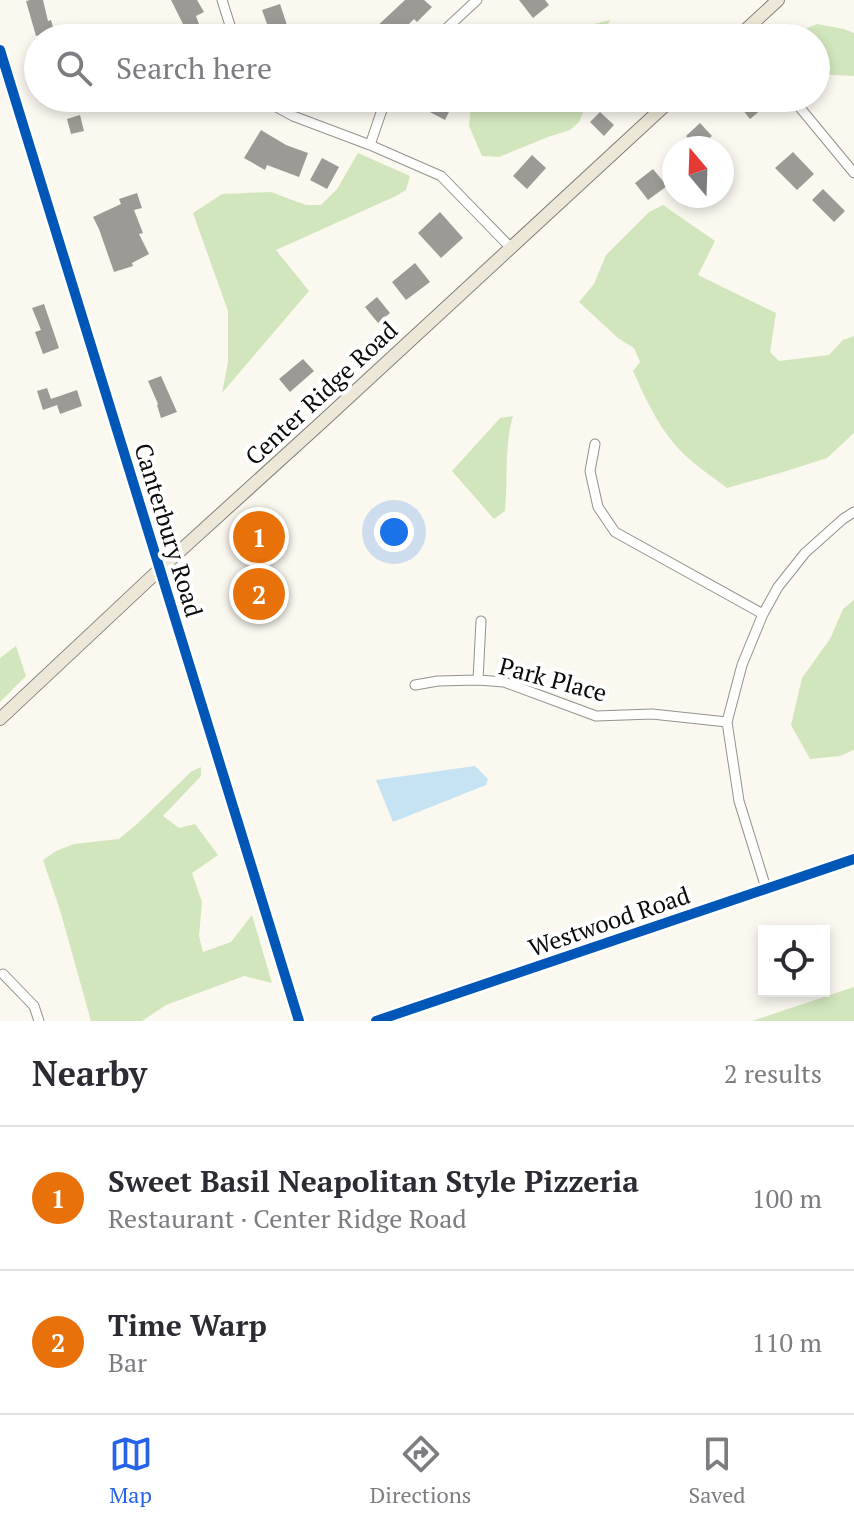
<!DOCTYPE html>
<html lang="en">
<head>
<meta charset="utf-8">
<style>
  :root { --surface:#fff; --page:#f7f7f7; --text:#2b2b33; --muted:#7c7c81; --line:#e1e1e2; --accent:#2563eb }
  body { margin:0; font-family:"PT Serif",serif; background:var(--page); color:var(--text) }
  .controls { position:absolute; right:24px; bottom:24px; display:grid; overflow:hidden; border-radius:0px; box-shadow:0 4px 12px #0003 }
  .controls button { width:72px; height:72px; display:grid; place-items:center; padding:0; border:0; border-bottom:2px solid var(--line); background:var(--surface); color:var(--text); font:40px sans-serif }
  .compass { position:absolute; left:662px; top:136px; width:72px; height:72px; border-radius:50%; background:var(--surface); box-shadow:0 4px 12px #0003; rotate:341deg }
  .you { position:absolute; left:394px; top:532px; width:28px; height:28px; margin:-20px; border:6px solid #fff; border-radius:50%; background:#1a73e8; box-shadow:0 0 0 12px #1a73e833 }
  .badge { display:grid; place-items:center; width:52px; height:52px; border-radius:50%; background:var(--accent); color:#fff; font-size:26px; font-weight:700 }
  .pin { position:absolute; translate:-50% -50%; border:4px solid #fff; box-shadow:0 2px 8px #0006 }
  .list { margin:0; padding:0; list-style:none }
  h2 { display:flex; justify-content:space-between; align-items:center; height:104px; margin:0; padding:0 32px; font-size:34px }
  h2 small { font-size:26px; font-weight:400; color:var(--muted) }
  .list li { display:grid; grid-template-columns:52px 1fr auto; gap:24px; align-items:center; box-sizing:border-box; height:144px; padding:0 32px; border-top:2px solid var(--line) }
  .list b { display:block; font-size:30px; white-space:nowrap }
  .list p { margin:0; font-size:26px; white-space:nowrap; color:var(--muted) }
  .list em { font-size:26px; font-style:normal; color:var(--muted) }
  .icon { flex:none; width:44px; height:44px; fill:none; stroke:currentColor; stroke-width:2; stroke-linecap:round; stroke-linejoin:round }
  .map { position:relative; flex:none; width:854px; height:1021px; overflow:hidden }
  .search { position:absolute; background:var(--surface); box-shadow:0 4px 12px #0003; left:24px; right:24px; top:24px; height:88px; display:flex; align-items:center; gap:20px; box-sizing:border-box; padding:0 28px; border-radius:44px; color:var(--muted); font-size:30px }
  .sheet { height:392px; background:var(--surface) }
  nav { display:flex; justify-content:space-around; align-items:center; box-sizing:border-box; height:112px; border-top:2px solid var(--line); background:var(--surface); font-size:22px; color:var(--muted) }
  nav a { display:grid; justify-items:center; gap:4px }
  nav .on { color:var(--accent) }
  .map>svg:first-child { display:block }
  .forest { fill:#d2e6bd }
  .water { fill:#c6e3f3 }
  .building { fill:#9c9a95 }
  .lines { fill:none; stroke-linecap:round; stroke-linejoin:round }
  .minor-casing { stroke:#93928e; stroke-width:11 }
  .major-casing { stroke:#807f7b; stroke-width:14 }
  .minor { stroke:#fefefd; stroke-width:9 }
  .major { stroke:#ece7d7; stroke-width:12 }
  .cycleway-casing { stroke:#fff; stroke-width:15 }
  .cycleway { stroke:#0057b8; stroke-width:10 }
  .labels { text-anchor:middle; dominant-baseline:central; stroke-width:8; stroke-linejoin:round; paint-order:stroke }
  .street-label { font-size:24px; fill:#0b0b0b; stroke:#fff }
</style>
</head>
<body>
<div class="map">
<svg width="854" height="1021" viewBox="0 0 854 1021">
  <rect width="100%" height="100%" fill="#faf8ef"/>
  <path class="forest" d="M610,20l-8,18h-46l17,-9z
    M817,24l27,5 10,4v43l-38,-2v-36h-45l3,-7 14,-5 15,4z
    M472,98h117l-10,24 -9,8 -22,7 -49,20 -17,-1 -13,-30z
    M358,153l52,23 -4,14 -10,6 -120,54 33,41 -87,102 6,-31v-51l-35,-98 29,-19 49,-2 35,13h15l16,-16z
    M663,205l52,36 -17,34 78,38 -6,39 9,9 50,-6 14,-15 11,-4v97l-27,25 -47,15 -53,15c-13,-10 -28,-20 -40,-31 -26,-24 -40,-55 -54,-86l7,-9 -6,-14 -16,-10 -39,-36 15,-18 12,-29 43,-43z
    M513,416c-9,31 -5,64 -8,95l-11,8 -42,-48 48,-53z
    M854,600v150l-14,6 -30,3 -19,-34 11,-47 28,-39 13,-30z
    M16,646l10,30 -26,26v-44z
    M201,767v9l-38,40 16,12 16,-4 23,31 -26,18 10,29 -3,34 4,16 28,-10 21,-27 20,68 -28,-7 -78,29 -24,16h-51l-31,-111 -17,-50 13,-9 18,-7 45,-5 18,-15 55,-53z
    M854,987v34h-102z"/>
  <path class="water" d="M475,766l13,13 -2,6 -93,37 -17,-42z"/>
  <path class="building" d="M30,0h13l5,21 3,-1 3,11 -18,5 -10,-35z
    M171,0h26l7,12 -8,4 8,22h-26l-3,-7 10,-3z
    M405,0h19l8,7 -15,15 -3,-3 -19,19h-24l5,-8 -2,-1z
    M519,0h26l4,5 -16,13z
    M280,4l6,18 4,16h-18l-10,-28z
    M427,98h20l7,4 -9,18 -23,-12z
    M733,98h28l6,7 -17,14z
    M600,112l14,13 -10,11 -14,-14z
    M80,115l4,16 -13,3 -4,-15z
    M700,123l12,13 -16,12 -10,-12z
    M261,130l25,15 22,8 -9,24 -32,-12 -2,5 -21,-12z
    M793,152l21,22 -17,16 -22,-22z
    M532,155l14,13 -19,21 -14,-13z
    M322,158l17,9 -12,22 -17,-9z
    M653,169l14,17 -19,14 -13,-17z
    M823,189l22,22 -11,11 -22,-22z
    M137,193l5,15 -8,2 9,23 -4,1 10,20 -17,9 1,3 -19,6 -15,-43 -6,-12 28,-13 -2,-5z
    M440,212l23,26 -22,20 -23,-25z
    M415,263l15,19 -24,18 -14,-18z
    M377,297l13,16 -12,10 -13,-16z
    M44,304l15,44 -16,6 -8,-22 6,-2 -9,-22z
    M303,359l11,12 -24,21 -11,-13z
    M161,376l16,36 -16,6 -4,-13 1,-1 -10,-23z
    M47,388l4,11 26,-9 5,16 -22,8 -3,-9 -14,5 -6,-19z"/>
  <g class="lines">
    <g class="minor-casing">
      <path id="minor" d="M222,0l12,38
        M436,38l41,-38
        M0,50l299,971
        M260,98l33,18 77,29 71,31 70,72
        M792,98l62,75
        M370,145l16,-47
        M595,444l-5,27 8,36 17,25 148,82
        M478,680l3,-59
        M415,685l23,-4 40,-1 26,2 92,34 56,-2 75,8
        M766,888l-27,-87 -12,-79 15,-57 21,-51 15,-27 27,-34 38,-34 11,-7
        M3,974l31,32 5,15
        M376,1021l478,-162"/>
    </g>
    <g class="major-casing">
      <path id="major" d="M737,38l41,-38
        M0,719l159,-149 163,-148 351,-324"/>
    </g>
    <use href="#minor" class="minor"/>
    <use href="#major" class="major"/>
    <g class="cycleway-casing">
      <path id="cycleway" d="M0,50l299,971
        M376,1021l478,-162"/>
    </g>
    <use href="#cycleway" class="cycleway"/>
  </g>
  <g class="labels">
    <g class="street-label">
      <text transform="translate(321 393) rotate(-43)">Center Ridge Road</text>
      <text transform="translate(169 530) rotate(73)">Canterbury Road</text>
      <text transform="translate(553 679) rotate(15)">Park Place</text>
      <text transform="translate(609 921) rotate(-19)">Westwood Road</text>
    </g>
  </g>
</svg>
<div class="controls">
<button><svg class="icon" aria-label="locate" viewBox="0 0 24 24"><circle cx="12" cy="12" r="6"/><path d="M12 2v4M12 18v4M2 12h4M18 12h4"/></svg></button>
</div>
<svg class="compass" viewBox="-18 -18 36 36"><path d="M0-13l5 13h-10z" fill="#e53935"/><path d="M0 13l5-13h-10z" fill="#7c7c81"/></svg>
<div class="you"></div>
<div class="pin badge" style="left:259px;top:537px;background:#e8710a">1</div>
<div class="pin badge" style="left:259px;top:594px;background:#e8710a">2</div>
<div class="search"><svg class="icon" aria-label="search" viewBox="0 0 24 24"><circle cx="10" cy="10" r="6"/><path d="M15 15l6 6"/></svg>Search here</div>
</div>
<section class="sheet">
<h2>Nearby<small>2 results</small></h2>
<ul class="list">
<li><span class="badge" style="background:#e8710a">1</span><div><b>Sweet Basil Neapolitan Style Pizzeria</b><p>Restaurant · Center Ridge Road</p></div><em>100 m</em></li>
<li><span class="badge" style="background:#e8710a">2</span><div><b>Time Warp</b><p>Bar</p></div><em>110 m</em></li>
</ul>
</section>
<nav>
<a class="on"><svg class="icon" aria-label="map" viewBox="0 0 24 24"><path d="M3 6l6-2 6 2 6-2v14l-6 2-6-2-6 2zM9 4v14M15 6v14"/></svg>Map</a>
<a><svg class="icon" aria-label="directions" viewBox="0 0 24 24"><path d="M12 3l9 9-9 9-9-9zM9 14v-3h6M13 9l2 2-2 2"/></svg>Directions</a>
<a><svg class="icon" aria-label="saved" viewBox="0 0 24 24"><path d="M7 4h10v16l-5-4-5 4z"/></svg>Saved</a>
</nav>
</body>
</html>
